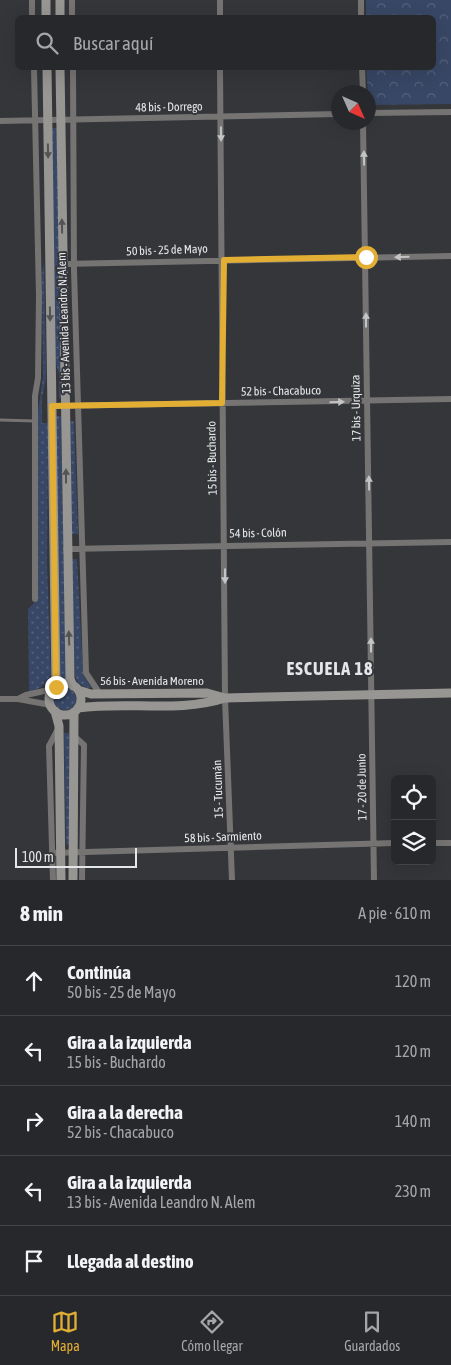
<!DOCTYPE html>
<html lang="es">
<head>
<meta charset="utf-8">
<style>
  :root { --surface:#27282c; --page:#333438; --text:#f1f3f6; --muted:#a4a6a9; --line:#434448; --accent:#e2af34 }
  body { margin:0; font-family:"Asap Condensed",sans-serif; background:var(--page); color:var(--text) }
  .controls { position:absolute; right:15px; bottom:15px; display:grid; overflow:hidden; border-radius:8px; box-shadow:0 5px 20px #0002 }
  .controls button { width:45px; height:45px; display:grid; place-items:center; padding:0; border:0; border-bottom:1px solid var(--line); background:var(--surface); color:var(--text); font:25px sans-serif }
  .compass { position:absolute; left:331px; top:85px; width:45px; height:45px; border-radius:50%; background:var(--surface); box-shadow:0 5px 20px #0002; rotate:135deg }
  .scale { position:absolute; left:15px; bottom:12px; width:122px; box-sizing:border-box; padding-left:5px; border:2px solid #e5e6e9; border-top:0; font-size:14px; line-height:18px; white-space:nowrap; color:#e5e6e9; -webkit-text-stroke:4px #34363a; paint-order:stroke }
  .stop { position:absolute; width:15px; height:15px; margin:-11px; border:4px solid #e2af34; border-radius:50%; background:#fff }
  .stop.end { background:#e2af34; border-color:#fff; box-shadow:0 1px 5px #0008 }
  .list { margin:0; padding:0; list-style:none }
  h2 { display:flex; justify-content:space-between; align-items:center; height:65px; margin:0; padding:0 20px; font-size:21px }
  h2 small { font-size:16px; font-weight:400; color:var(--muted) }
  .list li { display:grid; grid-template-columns:32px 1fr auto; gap:15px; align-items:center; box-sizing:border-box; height:70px; padding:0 20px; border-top:1px solid var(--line) }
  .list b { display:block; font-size:19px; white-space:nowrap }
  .list p { margin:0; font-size:16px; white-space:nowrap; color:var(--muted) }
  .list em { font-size:16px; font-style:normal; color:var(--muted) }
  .icon { flex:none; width:28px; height:28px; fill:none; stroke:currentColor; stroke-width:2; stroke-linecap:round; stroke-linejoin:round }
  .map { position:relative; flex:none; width:451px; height:880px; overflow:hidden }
  .search { position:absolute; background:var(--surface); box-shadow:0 5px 20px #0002; left:15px; right:15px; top:15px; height:55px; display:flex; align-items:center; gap:12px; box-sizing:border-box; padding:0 18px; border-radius:8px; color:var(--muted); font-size:19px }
  .sheet { height:415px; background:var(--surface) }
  nav { display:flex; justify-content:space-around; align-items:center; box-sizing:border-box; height:70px; border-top:1px solid var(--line); background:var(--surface); font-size:14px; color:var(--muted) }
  nav a { display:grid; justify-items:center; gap:2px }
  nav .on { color:var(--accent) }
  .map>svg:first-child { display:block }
  .grass { fill:url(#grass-dots) }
  .forest { fill:url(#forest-crowns) }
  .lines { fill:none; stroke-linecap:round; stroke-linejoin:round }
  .service { stroke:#757472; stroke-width:3 }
  .minor { stroke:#757472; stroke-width:6 }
  .secondary { stroke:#989693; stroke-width:9 }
  .oneway { fill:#c3c4c5 }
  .oneway2 { fill:#525355 }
  .route { stroke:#e2af34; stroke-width:6 }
  .labels { text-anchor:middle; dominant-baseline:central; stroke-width:4; stroke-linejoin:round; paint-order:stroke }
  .street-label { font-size:12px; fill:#e5e6e9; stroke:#34363a }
  .district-label { font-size:18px; font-weight:bold; letter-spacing:1px; fill:#e5e6e9; stroke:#34363a }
</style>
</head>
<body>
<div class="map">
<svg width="451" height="880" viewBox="0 0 451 880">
  <defs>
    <pattern id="grass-dots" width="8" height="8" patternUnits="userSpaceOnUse" patternTransform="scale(1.25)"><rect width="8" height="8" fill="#384765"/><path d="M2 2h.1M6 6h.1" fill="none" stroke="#55627b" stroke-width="1.8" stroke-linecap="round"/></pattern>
    <pattern id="forest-crowns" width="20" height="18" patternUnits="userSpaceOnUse" patternTransform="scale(1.25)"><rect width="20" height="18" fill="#384765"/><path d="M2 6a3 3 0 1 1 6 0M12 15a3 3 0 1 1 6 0" fill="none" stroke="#55627b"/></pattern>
  </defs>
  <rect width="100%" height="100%" fill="#34363a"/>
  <path class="grass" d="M52,128h5l5,269 -3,1v-24l-4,-14z
    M44,262l2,99v18l-4,18v26h6l-1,142 4,110 -8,11 -14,7 -1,-84 10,-10 -1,-180 6,-42 -1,-102z
    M56,416h5l5,263h-6z
    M69,421h5l4,113h-8z
    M70,559h7l6,116 9,13c-9,0 -15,-4 -17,-12z
    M54 699a11 11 0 1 1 22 0a11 11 0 1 1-22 0Z
    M64,733h5v111l-3,1z"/>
  <path class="forest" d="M366,0h85v104l-82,1 -3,-37h68v-50l-68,-1z"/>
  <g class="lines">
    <path class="service" d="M0,420l35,1"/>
    <path class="minor" d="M32,0v18
      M72,0v18
      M220,0v18
      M361,0v18
      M34,68l5,228 -1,82 -3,18v203
      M73,68l1,202 12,403 14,21
      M220,68l5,630 7,182
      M362,68l1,24
      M368,113l83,-1
      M0,121l338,-7
      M363,122l11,758
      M63,264l388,-8
      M52,406l399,-7
      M66,549l385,-7
      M0,699h18l33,6
      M18,699l8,-4 27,-6
      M74,736l10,9 -2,135
      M432,843h19
      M52,853l343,-10
      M53,880l-4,-134 10,-19"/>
    <path class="secondary" d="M46,0v18
      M60,0v18
      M47,68l9,619
      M60,68l10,611 3,7
      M49 699a16 16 0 1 1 32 0a16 16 0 1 1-32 0Z
      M78,690l13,4 116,-1 18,5 226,-5
      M78,708c49,-7 101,5 147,-10
      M55,711l4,15 2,154
      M73,880l1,-168"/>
  </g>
  <defs><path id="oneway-solid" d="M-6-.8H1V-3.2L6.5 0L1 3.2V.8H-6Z" transform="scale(1.25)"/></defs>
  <g class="oneway">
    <use href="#oneway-solid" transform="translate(221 134) rotate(89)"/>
    <use href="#oneway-solid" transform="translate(364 158) rotate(-91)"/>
    <use href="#oneway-solid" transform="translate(402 257) rotate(179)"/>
    <use href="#oneway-solid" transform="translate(366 320) rotate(-90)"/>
    <use href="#oneway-solid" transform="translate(337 402) rotate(-1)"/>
    <use href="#oneway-solid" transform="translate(369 483) rotate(-91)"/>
    <use href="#oneway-solid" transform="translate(225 576) rotate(90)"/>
    <use href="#oneway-solid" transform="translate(371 645) rotate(-90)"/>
  </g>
  <g class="oneway2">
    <use href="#oneway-solid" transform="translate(48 151) rotate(89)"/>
    <use href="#oneway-solid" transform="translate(62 226) rotate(-91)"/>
    <use href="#oneway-solid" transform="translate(50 314) rotate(89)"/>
    <use href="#oneway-solid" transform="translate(66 476) rotate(-90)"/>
    <use href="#oneway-solid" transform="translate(69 638) rotate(-92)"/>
  </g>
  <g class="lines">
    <path class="route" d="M56,687l-4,-281 170,-3 2,-143 142,-3"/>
  </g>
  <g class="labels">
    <g class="street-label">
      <text transform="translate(169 107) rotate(-1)">48 bis - Dorrego</text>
      <text transform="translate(167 250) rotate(-2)">50 bis - 25 de Mayo</text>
      <text transform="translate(64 323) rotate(-92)">13 bis - Avenida Leandro N. Alem</text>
      <text transform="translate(281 391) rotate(-1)">52 bis - Chacabuco</text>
      <text transform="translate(356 408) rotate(-91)">17 bis - Urquiza</text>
      <text transform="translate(212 458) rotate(-91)">15 bis - Buchardo</text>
      <text transform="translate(258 533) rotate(-1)">54 bis - Colón</text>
      <text x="152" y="681">56 bis - Avenida Moreno</text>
      <text transform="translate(362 787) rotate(-91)">17 - 20 de Junio</text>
      <text transform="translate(218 789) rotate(-92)">15 - Tucumán</text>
      <text transform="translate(223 837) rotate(-2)">58 bis - Sarmiento</text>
    </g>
    <g class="district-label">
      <text x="330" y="668">ESCUELA 18</text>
    </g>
  </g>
</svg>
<div class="controls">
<button><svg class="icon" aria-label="locate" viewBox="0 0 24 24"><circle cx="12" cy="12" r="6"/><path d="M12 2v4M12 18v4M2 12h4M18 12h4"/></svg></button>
<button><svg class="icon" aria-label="layers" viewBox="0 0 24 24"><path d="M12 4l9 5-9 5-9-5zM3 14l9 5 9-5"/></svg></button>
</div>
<svg class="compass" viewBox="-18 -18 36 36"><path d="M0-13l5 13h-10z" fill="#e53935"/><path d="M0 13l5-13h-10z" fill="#a4a6a9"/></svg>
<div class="scale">100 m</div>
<div class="stop" style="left:366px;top:257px"></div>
<div class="stop end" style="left:56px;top:687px"></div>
<div class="search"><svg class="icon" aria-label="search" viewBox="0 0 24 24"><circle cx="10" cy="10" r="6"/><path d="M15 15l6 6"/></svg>Buscar aquí</div>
</div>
<section class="sheet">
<h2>8 min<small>A pie · 610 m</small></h2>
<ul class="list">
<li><svg class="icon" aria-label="ahead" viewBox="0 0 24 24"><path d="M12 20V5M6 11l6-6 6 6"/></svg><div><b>Continúa</b><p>50 bis - 25 de Mayo</p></div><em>120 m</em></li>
<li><svg class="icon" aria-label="left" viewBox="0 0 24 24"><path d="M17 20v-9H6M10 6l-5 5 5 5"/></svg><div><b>Gira a la izquierda</b><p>15 bis - Buchardo</p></div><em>120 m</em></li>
<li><svg class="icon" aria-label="right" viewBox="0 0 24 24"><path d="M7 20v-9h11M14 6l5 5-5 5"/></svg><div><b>Gira a la derecha</b><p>52 bis - Chacabuco</p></div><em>140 m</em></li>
<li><svg class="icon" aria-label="left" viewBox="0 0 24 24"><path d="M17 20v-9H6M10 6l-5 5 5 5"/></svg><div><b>Gira a la izquierda</b><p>13 bis - Avenida Leandro N. Alem</p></div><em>230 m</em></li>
<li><svg class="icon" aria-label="arrive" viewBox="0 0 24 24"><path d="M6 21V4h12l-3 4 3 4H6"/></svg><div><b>Llegada al destino</b></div></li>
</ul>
</section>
<nav>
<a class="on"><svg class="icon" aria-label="map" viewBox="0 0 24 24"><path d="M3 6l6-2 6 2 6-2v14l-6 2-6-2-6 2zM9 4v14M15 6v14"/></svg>Mapa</a>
<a><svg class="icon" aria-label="directions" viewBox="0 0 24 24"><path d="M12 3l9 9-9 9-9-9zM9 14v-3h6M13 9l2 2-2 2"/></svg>Cómo llegar</a>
<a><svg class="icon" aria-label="saved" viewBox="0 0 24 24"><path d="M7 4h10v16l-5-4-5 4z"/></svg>Guardados</a>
</nav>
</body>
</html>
